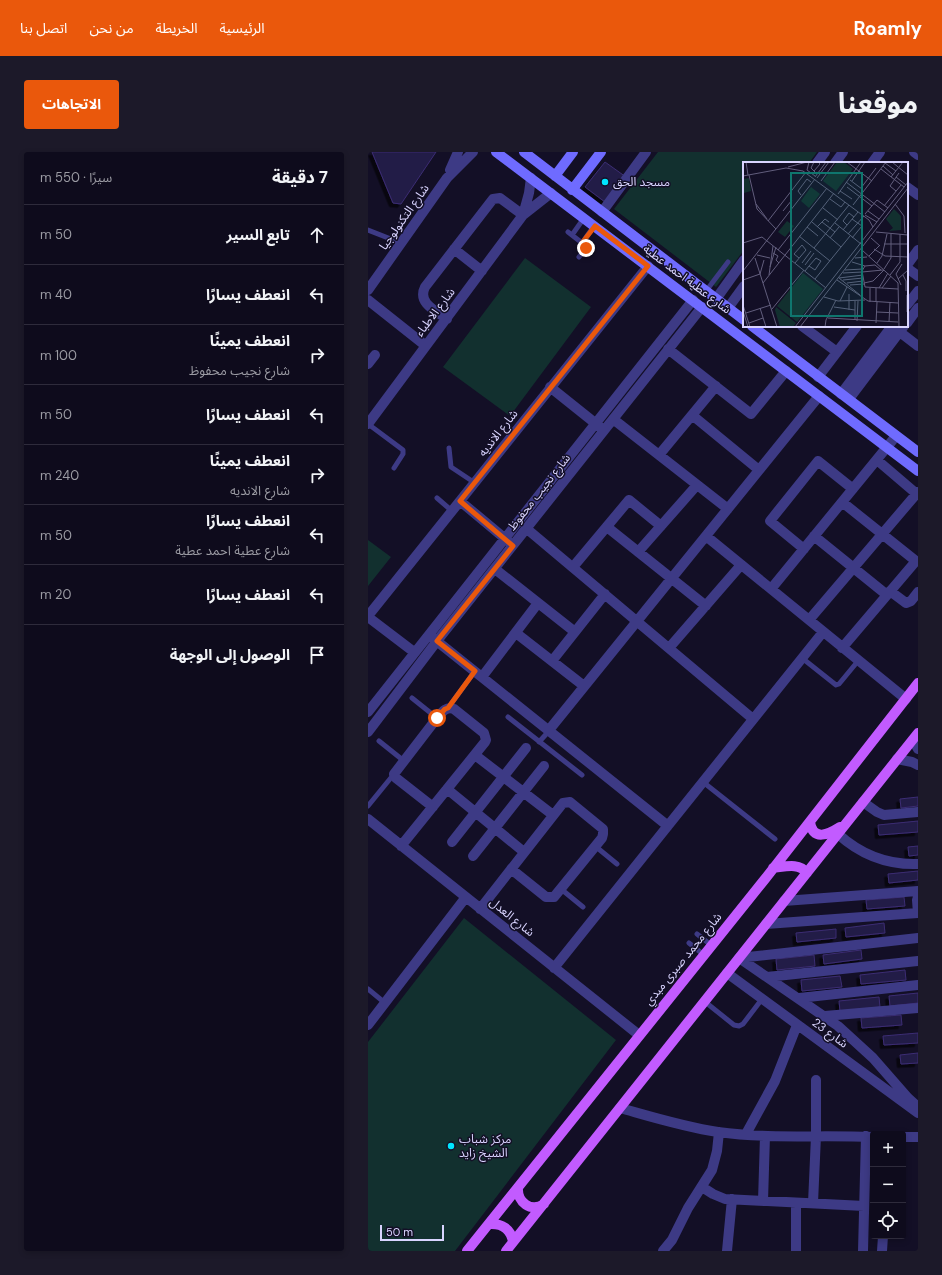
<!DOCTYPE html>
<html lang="ar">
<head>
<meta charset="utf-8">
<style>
  :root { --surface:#0e0b1c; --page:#1c1929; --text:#f1f3f6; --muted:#9b9ba3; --line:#2e2b3b; --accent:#ea580c }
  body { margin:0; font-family:"DM Sans","Noto Sans Arabic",sans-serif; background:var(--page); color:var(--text); direction:rtl }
  .controls { position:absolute; right:12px; bottom:12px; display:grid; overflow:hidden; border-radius:4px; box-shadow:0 2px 6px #0003 }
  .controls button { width:36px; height:36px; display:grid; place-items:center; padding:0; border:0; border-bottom:1px solid var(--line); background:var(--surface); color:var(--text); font:20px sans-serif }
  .scale { position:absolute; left:12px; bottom:10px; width:64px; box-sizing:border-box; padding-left:4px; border:2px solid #d9d4ff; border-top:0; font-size:11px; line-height:14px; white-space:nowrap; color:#d9d4ff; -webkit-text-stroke:3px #130f26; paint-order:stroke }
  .stop { position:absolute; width:12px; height:12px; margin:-9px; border:3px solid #ea580c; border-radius:50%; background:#fff }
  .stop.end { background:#ea580c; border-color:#fff; box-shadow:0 1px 4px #0008 }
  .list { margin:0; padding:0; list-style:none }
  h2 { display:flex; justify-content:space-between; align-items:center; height:52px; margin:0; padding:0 16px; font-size:17px }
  h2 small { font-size:13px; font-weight:400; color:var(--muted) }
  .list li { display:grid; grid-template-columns:26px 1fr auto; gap:12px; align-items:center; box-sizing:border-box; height:60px; padding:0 16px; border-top:1px solid var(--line) }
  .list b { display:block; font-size:15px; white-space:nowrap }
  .list p { margin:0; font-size:13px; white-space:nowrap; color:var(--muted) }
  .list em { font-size:13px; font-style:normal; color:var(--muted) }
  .icon { flex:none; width:22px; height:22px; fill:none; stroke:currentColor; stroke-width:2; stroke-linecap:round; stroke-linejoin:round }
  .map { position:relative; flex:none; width:550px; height:1099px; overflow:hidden; direction:ltr; border-radius:4px }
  header { display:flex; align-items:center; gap:24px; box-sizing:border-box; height:56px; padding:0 20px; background:var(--accent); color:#fff }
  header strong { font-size:19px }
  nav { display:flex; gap:22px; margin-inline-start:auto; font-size:14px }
  .intro { display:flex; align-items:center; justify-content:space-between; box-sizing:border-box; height:96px; padding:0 24px }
  h1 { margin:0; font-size:28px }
  .button { padding:10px 18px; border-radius:4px; background:var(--accent); color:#fff; font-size:14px; font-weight:700 }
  main { display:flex; gap:24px; padding:0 24px }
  aside { flex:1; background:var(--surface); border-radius:4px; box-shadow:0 2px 6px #0003 }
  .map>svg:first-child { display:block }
  .green { fill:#12302f }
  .building { fill:#241b47; stroke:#3b2d73; filter:url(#shadow) }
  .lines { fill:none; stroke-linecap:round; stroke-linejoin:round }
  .lane { stroke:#3d3a85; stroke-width:5 }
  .street { stroke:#3d3a85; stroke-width:10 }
  .secondary { stroke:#6f6bff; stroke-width:10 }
  .primary { stroke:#c25bff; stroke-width:10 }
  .route { stroke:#ea580c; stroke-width:5 }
  .poi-dot { fill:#00e5ff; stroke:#130f26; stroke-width:1.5 }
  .labels { text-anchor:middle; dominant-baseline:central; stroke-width:3; stroke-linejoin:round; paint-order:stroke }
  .poi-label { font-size:12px; fill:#d9d4ff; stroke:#130f26; text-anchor:start }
  .street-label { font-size:12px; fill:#d9d4ff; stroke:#130f26 }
  .inset-road { fill:none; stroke:#625e7d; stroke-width:1 }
  .view { fill:#0f766e; fill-opacity:0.15; stroke:#0f766e; stroke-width:2 }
  .inset-edge { fill:none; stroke:#d9d4ff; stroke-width:2 }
</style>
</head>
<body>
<header>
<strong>Roamly</strong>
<nav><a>الرئيسية</a><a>الخريطة</a><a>من نحن</a><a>اتصل بنا</a></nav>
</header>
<div class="intro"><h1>موقعنا</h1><a class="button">الاتجاهات</a></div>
<main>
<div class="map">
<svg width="550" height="1099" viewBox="0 0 550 1099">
  <defs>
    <filter id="shadow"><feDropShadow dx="-3.5" dy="3.5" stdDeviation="0" flood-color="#0009"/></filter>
  </defs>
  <rect width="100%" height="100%" fill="#130f26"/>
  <path class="green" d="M290,0h159l-8,11h-65v87l-28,37 -102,-78z
    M157,106l66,49 -81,109 -67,-49z
    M0,388l23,17 -23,29z
    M96,766l152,122 -161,211h-87v-209z"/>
  <path class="building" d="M4,0h64l-35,52 -8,-1z
    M237,10l21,15 -21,25 -20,-15z
    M550,645v9l-17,2 -1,-9z
    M550,669v11l-39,3 -1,-10z
    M550,694v9l-9,1 -1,-9z
    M550,719v9l-29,3 -1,-9z
    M536,745l1,9 -38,3 -1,-9z
    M516,771l1,10 -39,4 -1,-9z
    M468,777v9l-39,4 -1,-9z
    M493,798l1,9 -38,5 -1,-9z
    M446,803l1,11 -38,4 -1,-11z
    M537,818l1,10 -45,4 -1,-9z
    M472,824l2,11 -40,4 -1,-11z
    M550,841v10l-28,3 -1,-10z
    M511,845l1,10 -40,4 -1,-10z
    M533,863l1,10 -40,3 -1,-10z
    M550,881v10l-34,2 -1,-9z
    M550,901v10l-17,1 -1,-9z"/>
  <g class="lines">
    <path class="lane" d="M0,78l33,13
      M200,80l18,14v2l-7,9
      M204,83l12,-17
      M214,91l12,-17
      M338,139l22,-29
      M0,272l35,26v4l-9,14
      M81,296l2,19 24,16
      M69,346l15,13
      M434,506l34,27 3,-1 19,-23
      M44,546l25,20
      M80,556l27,-37
      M140,565l74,58
      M11,589l25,20
      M171,590l10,-11
      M335,630l72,57
      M0,654l26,-32
      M227,694l22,18
      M193,737l22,18
      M329,782l14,11
      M321,791l15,12
      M0,837l17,14
      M336,849l30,24 5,1 4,-2 19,-25"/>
    <path class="street" d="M546,0l4,3
      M449,11l8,-11
      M467,11l8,-11
      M504,11l8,-11
      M82,18l8,-18
      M539,35l11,8
      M234,60l44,-60
      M155,63l6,-22 2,-15
      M86,97l28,22
      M539,113l11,-15
      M539,116l11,8
      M0,138l79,-112 26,-26
      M348,147l28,-39
      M0,148l58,46
      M539,153l11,-14
      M360,156l16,-22
      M79,167c-11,-8 -30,-16 -22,-32l68,-88 7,-1 23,17
      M539,171l11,-15
      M434,174l35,26
      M300,197l83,65 35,-43
      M0,212l7,-9
      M450,225l39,-51
      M182,235l50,40
      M473,242l51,-68 26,20
      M481,247l55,-73
      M324,263l67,55
      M245,267l115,90
      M0,272l155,-209 28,-22
      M291,303l57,-69
      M509,308l41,35
      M92,349l49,41
      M474,350l74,59 -74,87
      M239,375l99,79
      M159,377l226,190
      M338,384l200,163
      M446,384l73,59
      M436,397l-34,-28 48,-60 35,28
      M270,400l59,-67
      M205,415l56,-67 32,26
      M127,417l80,63
      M403,437l125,-153
      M522,439l16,12 5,-2 7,-9
      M0,464l280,-350
      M0,465l46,35
      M441,468l109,-128
      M148,481l68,53
      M65,486l235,188
      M301,496l72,-83
      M184,509l53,-67
      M114,525l56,-74
      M0,560l325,-412
      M181,578l270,-334
      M0,580l69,-91 265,-334
      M545,588l5,9
      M107,603l78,60
      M529,607l15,3 6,3
      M79,637l77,63
      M495,650l14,10 7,3 34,-3
      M0,667l271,216
      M470,682c23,21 49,31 80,30
      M84,690l74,-94
      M33,694l84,-104 1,-2 -2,-7 -30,-24c-8,-3 -12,3 -17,9l-43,56 2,4 37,29
      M105,704l71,-90
      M550,745l-1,3 1,13
      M416,749l134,-10
      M112,757l83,-106 7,-1 33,27v5l-1,4 -48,59h-8l-35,-28
      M398,772l152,-11
      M371,806l99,68 35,32 35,40 10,9
      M371,806l179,-20
      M186,816l269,-336
      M359,821l191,140
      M399,825l151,-16
      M431,846l119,-13
      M457,864l93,-8
      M0,873l98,-128
      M252,956c32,9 64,19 98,24 51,7 103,3 155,5
      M378,982l29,-53 22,-56
      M535,985h15
      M334,1035l11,7 12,5 139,7
      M395,1049l2,-65
      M445,1051l3,-67v-56
      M295,1099l9,-11 16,-32 24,-38 5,-19 2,-19
      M359,1099l5,-52
      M428,1099v-48
      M495,1099l3,-115
      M514,1099l1,-15"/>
    <path class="secondary" d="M128,0l422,319
      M156,0l220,168
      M187,24l18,-24
      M204,38l29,-38
      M384,174l166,126"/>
    <path class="primary" d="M442,670c3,20 19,12 30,5
      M405,716c11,-1 26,-6 34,5
      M150,1036c-1,14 13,25 26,16
      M121,1072c13,-1 22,5 24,18
      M99,1099l298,-372 153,-196
      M138,1099l412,-518"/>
  </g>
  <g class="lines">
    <path class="route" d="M69,566l8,-9 3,-1 27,-37 -38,-30 76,-95 -53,-45 188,-235 -53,-40 -13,17 4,3v2"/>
  </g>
  <g class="poi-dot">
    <circle cx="237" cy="30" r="4"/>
    <circle cx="83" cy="994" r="4"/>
  </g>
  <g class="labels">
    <g class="poi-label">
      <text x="245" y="30">مسجد الحق</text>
      <text x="91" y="987">مركز شباب<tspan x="91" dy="14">الشيخ زايد</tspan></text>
    </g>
    <g class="street-label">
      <text transform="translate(36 65) rotate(-55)">شارع التكنولوجيا</text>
      <text transform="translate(319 127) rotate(37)">شارع عطية احمد عطية</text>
      <text transform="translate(67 160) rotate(-53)">شارع الاطباء</text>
      <text transform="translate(130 281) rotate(-52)">شارع الانديه</text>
      <text transform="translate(171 340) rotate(-52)">شارع نجيب محفوظ</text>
      <text transform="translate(144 765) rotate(39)">شارع العدل</text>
      <text transform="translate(315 807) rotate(-51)">شارع محمد صبرى مبدي</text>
      <text transform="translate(462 881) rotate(36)">شارع 23</text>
    </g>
  </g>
  <g transform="translate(375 10)">
    <rect width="165" height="165" fill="#130f26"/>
    <path d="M94,0h7l9,7 -17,22 -13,-10zM6,16l2,13 -7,2 -1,-14zM68,25l9,7 -11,14 -8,-7zM151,47l7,7v14l-12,1 4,-3 -7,-9zM44,59l7,5 -9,11 -7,-5zM60,111l20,16 -26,33 -20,-16zM33,145l20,16 -3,4h-13l-5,-17z" fill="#12302f"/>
    <path class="inset-road" d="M3,0l2,13M66,0l-2,8 8,6M71,0l-3,6 6,6M104,0l25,19M149,0l16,13M142,1l11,8M140,4l10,9M45,5l19,-5M138,7l23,18M71,9l6,-7 -2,-2M6,13l8,34 19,20M0,14l43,-8 17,3 66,49 4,7M72,15l11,-15M148,15l12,-15M153,15l10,8M74,16l12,-16M107,18l12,9M78,19l14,-19M109,19l13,-19M103,20l39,30M104,25l25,19M118,26l15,-20M97,29l12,8M153,29l-6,-5 9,-13M95,32l23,-32M58,33l-3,-4 9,-12 4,3M87,37l11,8 4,-5M13,42l11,15M152,42l9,12 1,17M110,43l33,-43M141,44l17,-21M80,46l15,12M40,49l9,-11M125,49l11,8M122,52l12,-14 11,8M122,53l12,7M109,57l10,7 -10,12M25,59l38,-49M69,60l29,25M79,60l13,10M92,61l26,21M104,63l-4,-4 6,-8 5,4M64,65l11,9M74,65l8,-8 4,3M100,68l15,-18M133,70l32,3M105,72l16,-18M56,74l31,25M19,75l64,51M87,76l9,-11M128,76l9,8M0,81l19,-6M141,82h24M71,86l35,-43M131,87l11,7 23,1M35,88l49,-62M119,88l36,33 1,44M30,91l5,3 -2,4 3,3M14,93l13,3M126,94l11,-11M12,96l22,69M112,96l12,-1M109,100l13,4 -3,5 3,16 33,2M52,101l11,-13 -4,-5 -8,9 5,4M59,101l9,-12M134,101l5,-7 5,-22M62,103l9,-12M122,104l10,-1 6,5M27,105l6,-20M141,107l7,-11v-24M102,108l18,-1M0,109l72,-92M62,109l4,-5 7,-8 5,3 -6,9 -6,-4M119,110l21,-2M100,111l19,-1M26,113l4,-29M147,113l10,-13v-28M160,113l3,6v10M96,116l21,17M96,116l24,-3M72,117l35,-43M155,117l10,-9M0,118l17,-6 4,-14M94,118l31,21 30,2M100,118l20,-2M20,121l71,-90M104,121l16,-2M121,121l9,-2 11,-11M107,123l14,-1M158,123l-5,-11 6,-10M136,126l9,-15M139,126l9,-12M81,135l14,4 27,-1M97,139l7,-14M127,140v-14M133,140v-14M0,143l7,22M91,145l21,3M17,146l6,19M29,147l32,-39M106,148v-16M0,149l5,16M134,150l21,1M164,150v-17M3,151l25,-8M85,156l70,4M112,158v-19M114,159l1,-20M146,160l1,-20M6,161l14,-5M133,161l1,-21M52,165l113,-145M57,165l108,-139M82,165l1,-7 10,-20"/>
    <path class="view" d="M48,11h71v143h-71z"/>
    <rect width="165" height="165" class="inset-edge"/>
  </g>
</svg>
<div class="controls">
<button>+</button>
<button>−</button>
<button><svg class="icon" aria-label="locate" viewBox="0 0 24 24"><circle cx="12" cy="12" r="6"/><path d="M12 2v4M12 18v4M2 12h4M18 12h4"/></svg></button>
</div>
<div class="scale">50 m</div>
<div class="stop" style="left:69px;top:566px"></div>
<div class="stop end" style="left:218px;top:96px"></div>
</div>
<aside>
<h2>7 دقيقة<small>سيرًا · 550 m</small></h2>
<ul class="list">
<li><svg class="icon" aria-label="ahead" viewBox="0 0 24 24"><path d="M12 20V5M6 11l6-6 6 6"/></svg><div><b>تابع السير</b></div><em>50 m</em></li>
<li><svg class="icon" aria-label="left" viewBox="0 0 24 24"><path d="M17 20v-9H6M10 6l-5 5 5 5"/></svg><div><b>انعطف يسارًا</b></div><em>40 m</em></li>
<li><svg class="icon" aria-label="right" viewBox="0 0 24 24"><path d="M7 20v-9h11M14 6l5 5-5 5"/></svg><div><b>انعطف يمينًا</b><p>شارع نجيب محفوظ</p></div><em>100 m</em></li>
<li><svg class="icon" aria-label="left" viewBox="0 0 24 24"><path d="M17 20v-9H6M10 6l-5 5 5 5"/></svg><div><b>انعطف يسارًا</b></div><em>50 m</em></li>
<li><svg class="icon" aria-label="right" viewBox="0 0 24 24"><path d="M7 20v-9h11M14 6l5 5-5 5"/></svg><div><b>انعطف يمينًا</b><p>شارع الانديه</p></div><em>240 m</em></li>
<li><svg class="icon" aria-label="left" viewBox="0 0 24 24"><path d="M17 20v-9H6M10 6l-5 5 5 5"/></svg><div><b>انعطف يسارًا</b><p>شارع عطية احمد عطية</p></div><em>50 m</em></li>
<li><svg class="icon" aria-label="left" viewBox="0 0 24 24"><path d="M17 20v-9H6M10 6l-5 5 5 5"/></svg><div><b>انعطف يسارًا</b></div><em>20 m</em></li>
<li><svg class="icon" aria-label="arrive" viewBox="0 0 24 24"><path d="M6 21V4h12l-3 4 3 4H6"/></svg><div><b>الوصول إلى الوجهة</b></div></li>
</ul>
</aside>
</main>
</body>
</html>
